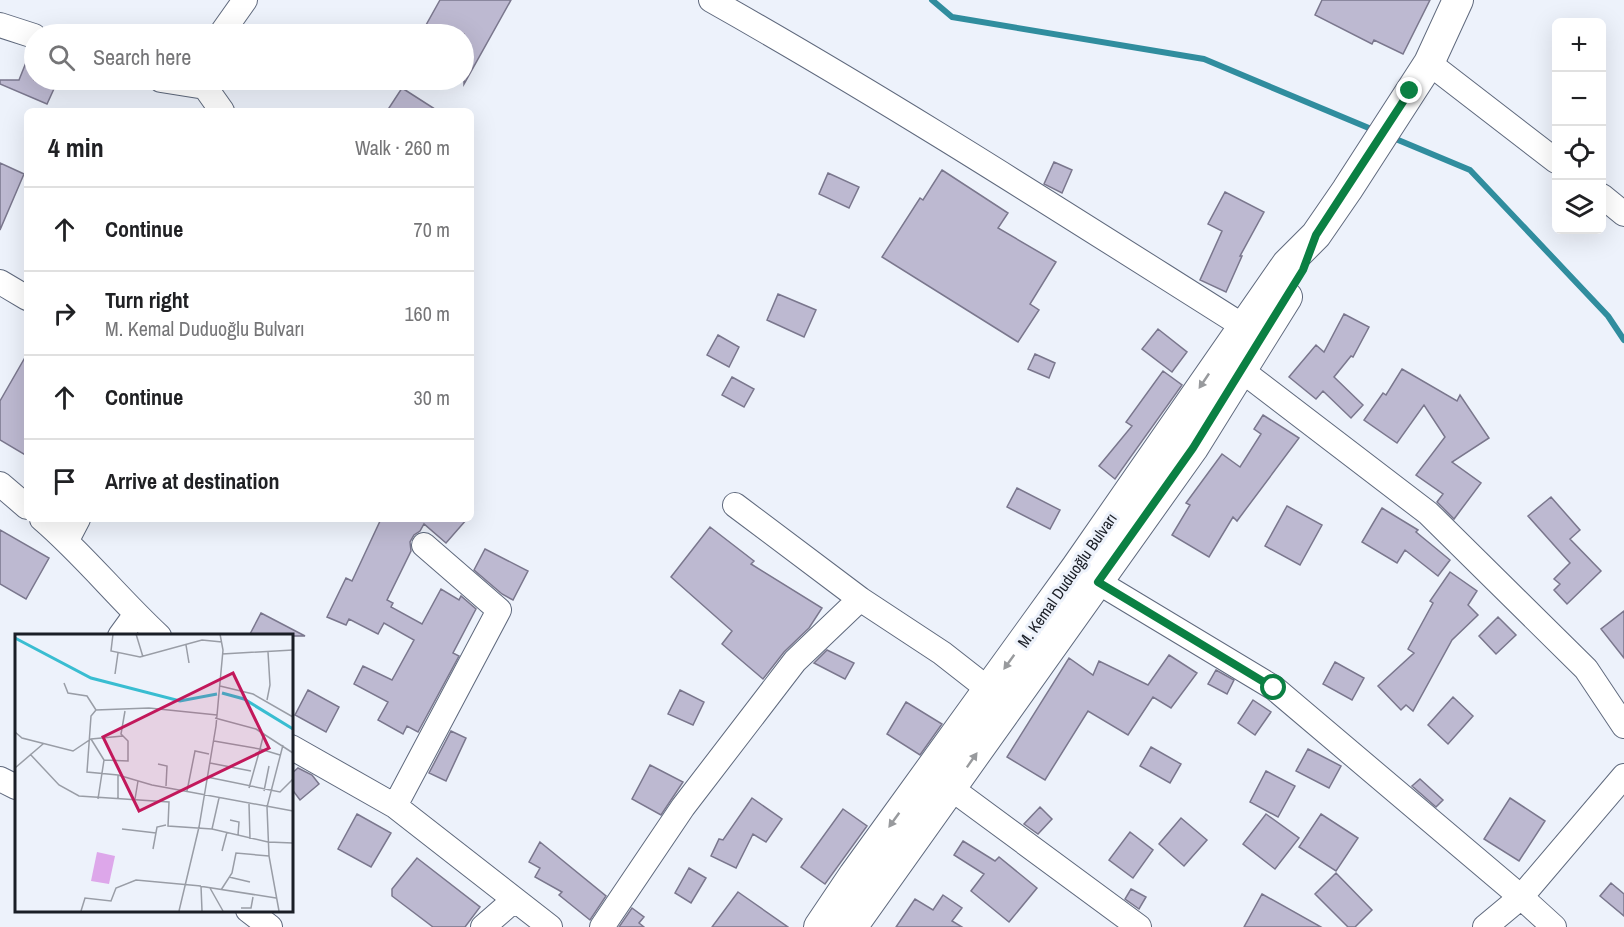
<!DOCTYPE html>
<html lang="en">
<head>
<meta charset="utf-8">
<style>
  :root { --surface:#fff; --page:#f2f2f2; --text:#202124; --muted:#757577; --line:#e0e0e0 }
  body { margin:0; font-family:"Archivo Narrow",sans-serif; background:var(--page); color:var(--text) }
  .controls { position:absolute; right:18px; top:18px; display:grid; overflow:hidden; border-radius:9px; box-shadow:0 6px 24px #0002 }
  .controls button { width:54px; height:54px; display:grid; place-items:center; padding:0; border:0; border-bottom:2px solid var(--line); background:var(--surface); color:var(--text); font:30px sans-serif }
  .stop { position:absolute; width:18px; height:18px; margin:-14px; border:4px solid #0b8043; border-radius:50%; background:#fff }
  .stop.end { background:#0b8043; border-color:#fff; box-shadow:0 2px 6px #0008 }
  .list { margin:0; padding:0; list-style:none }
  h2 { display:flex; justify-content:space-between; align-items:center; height:78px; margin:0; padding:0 24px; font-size:26px }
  h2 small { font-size:20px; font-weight:400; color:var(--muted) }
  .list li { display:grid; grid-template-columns:39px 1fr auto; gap:18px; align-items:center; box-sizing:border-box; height:84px; padding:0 24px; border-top:2px solid var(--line) }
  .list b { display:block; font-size:22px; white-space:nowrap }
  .list p { margin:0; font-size:20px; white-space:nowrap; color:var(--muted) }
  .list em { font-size:20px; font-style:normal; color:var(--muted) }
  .icon { flex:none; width:33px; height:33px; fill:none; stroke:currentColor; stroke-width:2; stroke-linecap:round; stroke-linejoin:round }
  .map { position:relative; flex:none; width:1624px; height:927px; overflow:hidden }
  .search { position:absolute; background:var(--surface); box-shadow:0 6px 24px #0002; left:24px; top:24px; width:450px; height:66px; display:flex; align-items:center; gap:15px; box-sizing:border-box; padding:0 21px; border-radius:33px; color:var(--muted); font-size:22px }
  .panel { position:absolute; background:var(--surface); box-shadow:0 6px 24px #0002; left:24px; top:108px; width:450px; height:414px; border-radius:9px }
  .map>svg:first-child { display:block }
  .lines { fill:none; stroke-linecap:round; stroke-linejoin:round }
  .stream { stroke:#308d9e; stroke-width:6 }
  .building { fill:#bdb9d1; stroke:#7a778d; stroke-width:1.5 }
  .minor-casing { stroke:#5f697d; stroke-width:26 }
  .tertiary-casing { stroke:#5f697d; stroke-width:32 }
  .minor { stroke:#fff; stroke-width:24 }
  .tertiary { stroke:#fff; stroke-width:30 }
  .oneway { fill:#989a9d }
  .route { stroke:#0b8043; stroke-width:8 }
  .labels { text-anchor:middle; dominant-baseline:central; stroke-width:6; stroke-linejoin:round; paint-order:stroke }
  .street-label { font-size:16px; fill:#1a1e26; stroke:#edf2fb }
  .inset-river { fill:none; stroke:#39bdd1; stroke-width:3 }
  .inset-road { fill:none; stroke:#999da6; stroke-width:1.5 }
  .view { fill:#c2185b; fill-opacity:0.15; stroke:#c2185b; stroke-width:3 }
  .inset-edge { fill:none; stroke:#1a1e26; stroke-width:3 }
</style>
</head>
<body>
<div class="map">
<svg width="1624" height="927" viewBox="0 0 1624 927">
  <rect width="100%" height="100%" fill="#edf2fb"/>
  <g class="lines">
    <path class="stream" d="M932,0l20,17 252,42 172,72
      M1391,137l79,33 138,146 16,24"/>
  </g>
  <path class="building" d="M440,0h71l-47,84v-50h-43z
    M1322,0h108l-27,54 -29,-14 -2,4 -57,-29z
    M31,50h3v30h24l-11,24 -47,-20v-4h19z
    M402,88l36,23h-51z
    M1054,162l18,8 -10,23 -18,-9z
    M0,163l24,11 -24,56z
    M942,170l66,43 -10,15 58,34 -26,42 9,6 -21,32 -136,-85 38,-59 3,2z
    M828,173l31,14 -10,21 -30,-14z
    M1225,192l39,20 -24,44h2l-16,36 -26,-12 22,-49 -14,-7z
    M778,294l38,16 -12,27 -37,-17z
    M1344,314l25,13 -16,30 -2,-1 -17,21 29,28 -12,13 -28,-27 -7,8 -27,-22 27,-32 8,7z
    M1158,329l29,23 -15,20 -30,-23z
    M718,335l21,12 -10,20 -22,-12z
    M27,354v102l-27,-16v-39z
    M1035,354l20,9 -6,15 -21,-9z
    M1402,369l55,32 3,-6 29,43 -37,24 29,21 -27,36 -17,-17 6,-8 -27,-19 29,-38 -21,-32 -27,38 -33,-23 19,-27 3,2z
    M1163,371l19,14 -67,94 -16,-13 33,-40 -6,-4z
    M732,377l22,12 -10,18 -22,-12z
    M1263,415l36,23 -62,83 -4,-4 -24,40 -37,-22 18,-30 -4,-2 36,-49 18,13 21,-33 -7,-5z
    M1017,488l43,22 -10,19 -43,-22z
    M1551,497l29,33 -10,9 31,32 -34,33 -13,-14 6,-6 -6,-5 16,-16 -42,-47z
    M1287,506l35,19 -22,40 -35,-19z
    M1382,508l36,22 -2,2 34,28 -12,16 -33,-26 -8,13 -35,-21z
    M381,519h86l-21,24 -22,-19 -4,7 -6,4 -4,7 1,9 -24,49 6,3 -2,4 31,17 19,-35 18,11 2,-4 15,13 -23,44 6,3 -41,76 -11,-6 -4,8 -25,-14 10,-18 -34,-18 9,-18 29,14 22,-40 -30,-17 -6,11 -29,-15 -3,6 -19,-8 19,-39 6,3z
    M710,527l44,34 -3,3 71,44 -13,20 -25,24 -21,27 -41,-35 10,-13 -61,-54z
    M0,530l49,28 -23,41 -26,-15z
    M485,549l43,22 -15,29 -11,-6 -28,-24z
    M1450,572l27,19 -9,14 10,10 -26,25 -39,71 -7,-6 -5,5 -23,-24 36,-33 -6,-4 25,-46 -3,-2z
    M1624,611v47l-23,-29z
    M261,613l44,23h-56z
    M1498,617l18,18 -20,19 -17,-18z
    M827,650l27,13 -9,16 -31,-16z
    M1169,655l28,18 -26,35 -18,-11 -25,38 -40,-24 -43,69 -38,-23 62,-99 24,17 6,-14 49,24z
    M1335,662l29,16 -12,22 -29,-16z
    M1216,670l18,10 -7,14 -19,-10z
    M308,690l31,17 -13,25 -31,-17z
    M680,690l24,12 -11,23 -25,-11z
    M1453,697l20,19 -25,28 -20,-19z
    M1253,700l18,12 -16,23 -17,-12z
    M906,702l36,22 -22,31 -33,-21z
    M451,731l15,7 -20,43 -17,-8z
    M1151,747l30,17 -11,19 -30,-17z
    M1308,749l33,17 -12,22 -33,-17z
    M650,765l33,17 -22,33 -29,-16z
    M298,768l14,7 7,9 -19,16 -9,-12v-14z
    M1266,771l29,15 -17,31 -28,-15z
    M1420,779l23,21 -7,7 -24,-21z
    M752,798l30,21 -16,23 -13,-8 -17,34 -25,-12 8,-17 4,1z
    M1510,798l35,23 -26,40 -35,-22z
    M1040,807l12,12 -14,15 -14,-10z
    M843,809l24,17 -42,58 -24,-17z
    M357,814l34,19 -20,34 -33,-18z
    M1266,814l33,24 -24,31 -32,-25z
    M1321,814l37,24 -22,33 -37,-24z
    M1181,818l26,22 -23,26 -25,-22z
    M1130,832l23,18 -20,28 -24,-18z
    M963,841l32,20 4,-4 38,31 -28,34 -38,-31 13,-17 -30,-19z
    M540,842l66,54 -16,24 -31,-25 3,-3 -27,-15 5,-9 -11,-6z
    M417,858l63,49 -15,20h-32l-41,-31v-7z
    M689,868l17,10 -15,25 -16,-10z
    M1336,873l36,37 -17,17h-7l-33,-33z
    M1611,883l13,11v22l-24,-20z
    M1131,889l15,8 -7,12 -14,-10z
    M738,892l50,35h-76z
    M1262,894l59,33h-77z
    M943,895l19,13 -10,13 10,6h-66l19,-28 18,11z
    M632,908l12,9 -5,6 5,4h-25z"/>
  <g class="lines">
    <g class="minor-casing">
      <path id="minor" d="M711,0c181,102 356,215 532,326
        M0,25l34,11
        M221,34l24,-34
        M1429,63l127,98
        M161,80l44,7
        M204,80l1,7 17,24
        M1602,196l22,18
        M0,282l27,16
        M1241,370l187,143 158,156 38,57
        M0,484l27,23
        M735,505l125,94
        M42,519c42,36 76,79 117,117
        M67,540l11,-21
        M1098,582l176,106 247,209 -36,30
        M120,636l16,-22
        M291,747l104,59 155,121
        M0,779l16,8
        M952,789l187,138
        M395,806l104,-196 -75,-65
        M248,910l22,17
        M483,927l31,-27
        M602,927l81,-120 112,-146 65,-62 82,54 46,36
        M1554,927l-33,-30 103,-121"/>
    </g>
    <g class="tertiary-casing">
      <path id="tertiary" d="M819,927l35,-52 222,-307 211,-304 29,-29 31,-45 82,-127 29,-63
        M852,927l341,-479 94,-151"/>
    </g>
    <use href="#minor" class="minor"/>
    <use href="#tertiary" class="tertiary"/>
  </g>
  <defs><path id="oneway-solid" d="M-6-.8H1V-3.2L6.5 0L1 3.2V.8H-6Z" transform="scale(1.5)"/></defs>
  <g class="oneway">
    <use href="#oneway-solid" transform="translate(1204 381) rotate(124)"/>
    <use href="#oneway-solid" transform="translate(1009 662) rotate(126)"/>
    <use href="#oneway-solid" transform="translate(972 760) rotate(-55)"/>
    <use href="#oneway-solid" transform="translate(894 820) rotate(126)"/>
  </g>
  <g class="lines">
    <path class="route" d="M1274,688l-176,-106 95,-134 110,-178 13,-35 94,-144"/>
  </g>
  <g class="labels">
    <g class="street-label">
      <text transform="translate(1067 580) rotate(-55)">M. Kemal Duduoğlu Bulvarı</text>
    </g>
  </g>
  <g transform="translate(15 634)">
    <rect width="278" height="278" fill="#edf2fb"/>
    <path d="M82,218l18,4 -6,28 -18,-3z" fill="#dda7ea"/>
    <path class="inset-river" d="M0,4l76,40 89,23 37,-7M207,59l22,6 49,30"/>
    <path class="inset-road" d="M98,0l-2,17 29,6 62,-17 20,2M121,0l7,23M171,11l3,18M207,20l71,-4M100,40l3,-21M49,49l4,10 19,3 9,14M205,52l33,8 40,23M252,66l3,-15 -2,-33M202,81l-68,-7 -53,2 -5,6 -4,56 31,3 34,10 141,26M200,84l41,11 37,24M0,98l7,6 51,13 18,-12 32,-3M249,99l-4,16 20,6M76,105l13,21 -6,39M199,107l46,8 -11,39M15,120l29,31 20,11 90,6 -1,24 44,3 56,13 25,1M89,126l24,1v-20l-7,-7 4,-23M195,129l41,8M143,130l9,2 -1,20M0,134l28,-24M192,143l73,15 13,-13M172,157l8,-40 14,3M249,157l5,-25M103,165v-24M120,165l3,-18M234,170l1,35M215,186l9,2 -1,13M107,195l34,4M197,195l7,-31M138,215l4,-22 9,-2M207,217l5,-19M214,243l21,5M184,252l77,12M186,252l1,25M195,254l13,23M206,256l11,-17 4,-20 33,3M226,274h10l2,-11M66,277l4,-13 26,3 5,-13 20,-8 65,6M164,277l20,-84 17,-101 7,-76 -3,-16M264,277l-10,-55 -2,-49 16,-62"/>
    <path class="view" d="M218,39l36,75 -130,63 -36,-74z"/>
    <rect width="278" height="278" class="inset-edge"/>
  </g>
</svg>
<div class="controls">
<button>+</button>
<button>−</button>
<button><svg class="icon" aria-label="locate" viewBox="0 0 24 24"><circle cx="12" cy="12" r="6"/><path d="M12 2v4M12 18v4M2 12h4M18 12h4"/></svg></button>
<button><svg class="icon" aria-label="layers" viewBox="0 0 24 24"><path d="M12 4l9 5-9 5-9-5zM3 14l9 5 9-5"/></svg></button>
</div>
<div class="stop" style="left:1274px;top:688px"></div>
<div class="stop end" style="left:1410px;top:91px"></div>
<div class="search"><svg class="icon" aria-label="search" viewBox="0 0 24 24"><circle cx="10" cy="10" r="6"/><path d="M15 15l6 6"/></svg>Search here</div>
<section class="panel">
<h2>4 min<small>Walk · 260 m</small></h2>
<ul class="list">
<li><svg class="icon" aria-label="ahead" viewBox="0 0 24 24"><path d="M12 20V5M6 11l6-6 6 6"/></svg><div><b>Continue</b></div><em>70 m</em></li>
<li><svg class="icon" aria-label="right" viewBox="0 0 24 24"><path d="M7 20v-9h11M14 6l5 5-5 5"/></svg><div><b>Turn right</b><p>M. Kemal Duduoğlu Bulvarı</p></div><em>160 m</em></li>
<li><svg class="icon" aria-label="ahead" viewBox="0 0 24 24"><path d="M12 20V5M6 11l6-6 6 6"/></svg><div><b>Continue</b></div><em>30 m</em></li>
<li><svg class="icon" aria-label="arrive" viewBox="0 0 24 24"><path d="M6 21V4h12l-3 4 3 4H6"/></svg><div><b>Arrive at destination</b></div></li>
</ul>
</section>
</div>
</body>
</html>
